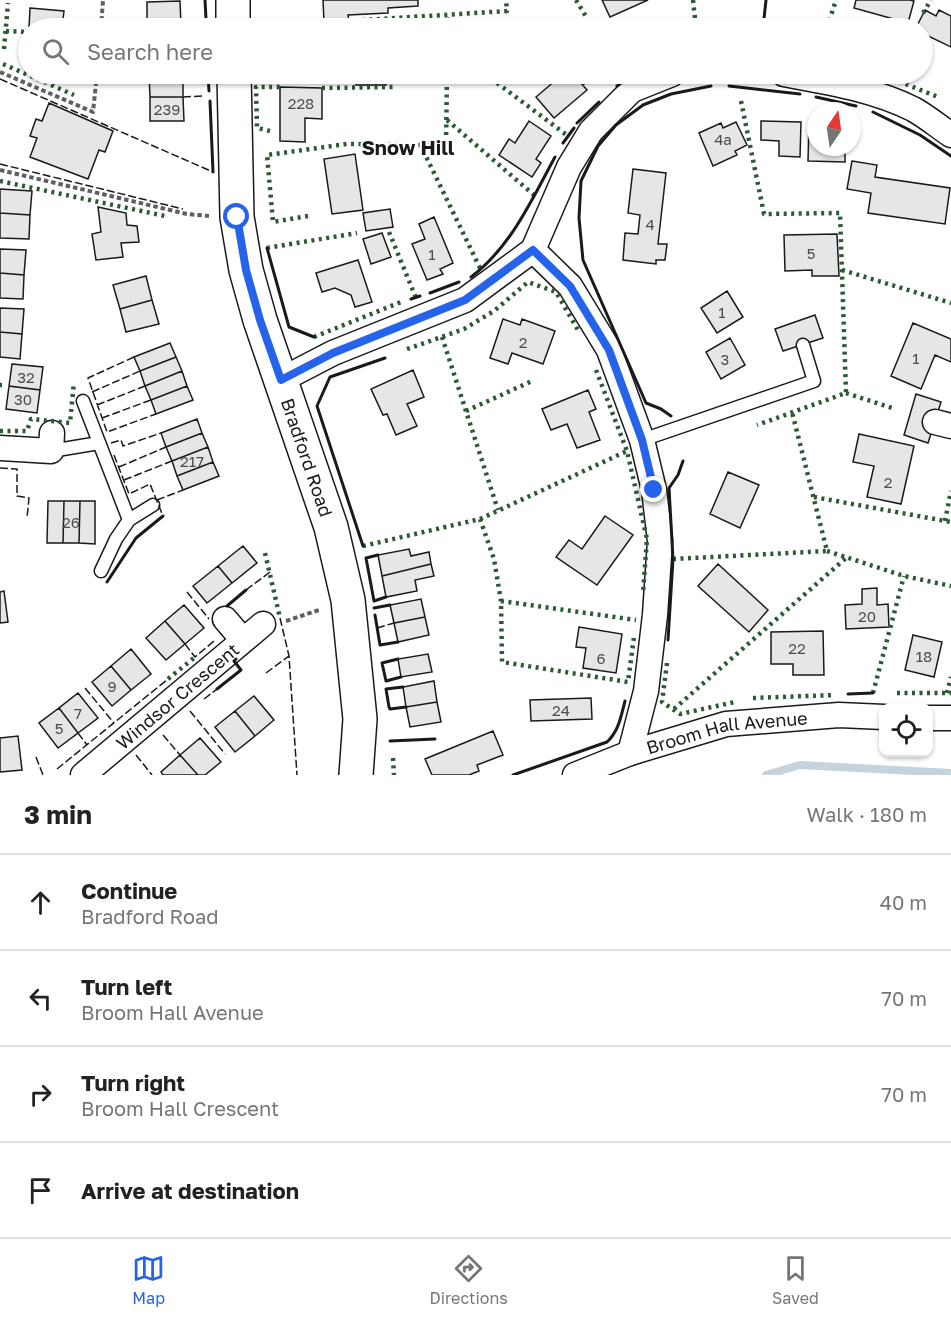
<!DOCTYPE html>
<html lang="en">
<head>
<meta charset="utf-8">
<style>
  :root { --surface:#fff; --page:#f2f2f2; --text:#222; --muted:#767676; --line:#e0e0e0; --accent:#2563eb }
  body { margin:0; font-family:"Golos Text",sans-serif; background:var(--page); color:var(--text) }
  .controls { position:absolute; right:18px; bottom:18px; display:grid; overflow:hidden; border-radius:12px; box-shadow:0 2px 4px #0004 }
  .controls button { width:54px; height:54px; display:grid; place-items:center; padding:0; border:0; border-bottom:2px solid var(--line); background:var(--surface); color:var(--text); font:30px sans-serif }
  .compass { position:absolute; left:807px; top:102px; width:54px; height:54px; border-radius:50%; background:var(--surface); box-shadow:0 2px 4px #0004; rotate:13deg }
  .stop { position:absolute; width:18px; height:18px; margin:-14px; border:4px solid #2563eb; border-radius:50%; background:#fff }
  .stop.end { background:#2563eb; border-color:#fff; box-shadow:0 2px 6px #0008 }
  .list { margin:0; padding:0; list-style:none }
  h2 { display:flex; justify-content:space-between; align-items:center; height:78px; margin:0; padding:0 24px; font-size:26px }
  h2 small { font-size:20px; font-weight:400; color:var(--muted) }
  .list li { display:grid; grid-template-columns:39px 1fr auto; gap:18px; align-items:center; box-sizing:border-box; height:96px; padding:0 24px; border-top:2px solid var(--line) }
  .list b { display:block; font-size:22px; white-space:nowrap }
  .list p { margin:0; font-size:20px; white-space:nowrap; color:var(--muted) }
  .list em { font-size:20px; font-style:normal; color:var(--muted) }
  .icon { flex:none; width:33px; height:33px; fill:none; stroke:currentColor; stroke-width:2; stroke-linecap:round; stroke-linejoin:round }
  .map { position:relative; flex:none; width:951px; height:775px; overflow:hidden }
  .search { position:absolute; background:var(--surface); box-shadow:0 2px 4px #0004; left:18px; right:18px; top:18px; height:66px; display:flex; align-items:center; gap:15px; box-sizing:border-box; padding:0 21px; border-radius:33px; color:var(--muted); font-size:22px }
  .sheet { height:462px; background:var(--surface) }
  nav { display:flex; justify-content:space-around; align-items:center; box-sizing:border-box; height:84px; border-top:2px solid var(--line); background:var(--surface); font-size:16px; color:var(--muted) }
  nav a { display:grid; justify-items:center; gap:3px }
  nav .on { color:var(--accent) }
  .map>svg:first-child { display:block }
  .lines { fill:none; stroke-linecap:round; stroke-linejoin:round }
  .stream { stroke:#c6d2dc; stroke-width:8 }
  .building { fill:#e6e6e6; stroke:#1a1a1a; stroke-width:1.5 }
  .lane-casing { stroke:#1a1a1a; stroke-width:15 }
  .street-casing { stroke:#1a1a1a; stroke-width:27 }
  .secondary-casing { stroke:#1a1a1a; stroke-width:36 }
  .path { stroke:#5f5f5f; stroke-width:4; stroke-dasharray:4.5 3; stroke-linecap:butt }
  .lane { stroke:#fff; stroke-width:12 }
  .street { stroke:#fff; stroke-width:24 }
  .secondary { stroke:#fff; stroke-width:33 }
  .hedge { stroke:#2b5a34; stroke-width:4.5; stroke-dasharray:3 4.5; stroke-linecap:butt }
  .fence { stroke:#1a1a1a; stroke-width:1.5; stroke-dasharray:8 3; stroke-linecap:butt }
  .wall { stroke:#1a1a1a; stroke-width:3 }
  .route { stroke:#2563eb; stroke-width:8 }
  .labels { text-anchor:middle; dominant-baseline:central; stroke-width:4.5; stroke-linejoin:round; paint-order:stroke }
  .number-label { font-size:15px; fill:#4d4d4d }
  .street-label { font-size:18px; fill:#1a1a1a; stroke:#fff }
  .neighbourhood-label { font-size:20px; font-weight:bold; fill:#1a1a1a; stroke:#fff }
</style>
</head>
<body>
<div class="map">
<svg width="951" height="775" viewBox="0 0 951 775">
  <rect width="100%" height="100%" fill="#fff"/>
  <g class="lines">
    <path class="stream" d="M766,775l34,-10 151,8"/>
  </g>
  <path class="building" d="M323,0h95v6l-30,2v5l-40,2 1,6 -25,1z
    M602,0h46l-38,17z
    M856,0h54l4,1 -6,22 -54,-15z
    M180,1l1,24 -34,1v-24z
    M30,8l34,3 -2,17h-33z
    M925,10l11,6 3,-6 12,6v31l-29,-14v-5h-6z
    M181,25v3h-34v-2z
    M149,74h34v23h-33z
    M356,74h30v11h-30z
    M563,74h10l14,16 -33,28 -18,-21z
    M573,74h23l-13,11z
    M280,87l42,1v31l-17,-1v24l-25,-1z
    M150,97h33l1,24h-34z
    M49,103l64,28 -8,21 -6,-2 -11,29 -58,-22 7,-19 -7,-2 6,-17 6,2z
    M529,121l22,15 -15,23 5,4 -9,14 -33,-22 10,-16 6,4z
    M761,121l40,1 -1,35 -21,-1v-15l-18,-1z
    M736,122l11,23 -12,6 2,4 -24,11 -14,-33 22,-10 2,5z
    M809,123h7v24h29v15l-37,-1z
    M355,154l8,56 -31,4 -8,-55z
    M852,161l25,4 -2,12 75,11 -5,36 -77,-11 3,-20 -24,-4z
    M633,169l33,4 -8,71h9l-2,16h-9v4l-33,-4 2,-27 13,1 2,-19 -12,-2z
    M0,189l32,2 -2,24 -30,-2z
    M98,207l28,6 1,12 10,1 2,16 -18,1 2,14 -27,3 -4,-26 9,-2z
    M390,209l3,18 -27,4 -3,-18z
    M0,213l30,2 -1,24 -29,-1z
    M434,217l19,46 -13,6 3,5 -16,6 -15,-36 13,-5 -6,-15z
    M382,233l9,24 -20,7 -8,-25z
    M837,234l2,42h-27v-6l-27,1 -1,-36z
    M0,249l26,1 -2,25 -24,-2z
    M358,260l14,42 -17,5 -4,-12 -16,-7 -13,4 -6,-19z
    M0,273l24,2 -1,24 -23,-1z
    M146,276l6,24 -32,9 -7,-24z
    M727,291l16,26 -26,16 -16,-25z
    M152,300l7,24 -33,8 -6,-23z
    M0,308l24,1 -2,25 -22,-2z
    M815,315l8,23 -40,13 -8,-22z
    M503,319l17,6 2,-6 33,12 -12,33 -31,-11 -4,11 -18,-6z
    M913,323l38,16v23l-16,-7 -14,34 -30,-13z
    M0,332l22,2 -2,25 -20,-2z
    M730,338l15,27 -24,14 -15,-27z
    M170,343l6,14 -36,14 -6,-14z
    M176,357l6,14 -37,15 -5,-15z
    M12,364l31,3 -3,23 -31,-4z
    M413,370l11,27 -17,7 10,22 -21,9 -9,-21 -4,1 -12,-26z
    M182,371l5,15 -36,14 -6,-14z
    M9,386l31,4 -3,23 -31,-4z
    M187,386l6,14 -37,14 -5,-14z
    M588,390l8,19 -7,3 11,28 -23,8 -10,-24 -16,6 -9,-21z
    M916,394l25,8 -13,41 -24,-8z
    M197,419l5,14 -36,14 -5,-14z
    M202,433l6,14 -36,14 -6,-14z
    M859,434l55,12 -13,58 -34,-7 7,-31 -21,-4z
    M208,447l5,15 -36,14 -5,-15z
    M213,462l6,14 -36,14 -6,-14z
    M728,472l31,13 -19,43 -30,-14z
    M48,501h16l-1,42h-16z
    M64,501h16l-1,42h-16z
    M80,501h15v43l-16,-1z
    M605,516l28,19 -36,50 -41,-28 13,-17 13,9z
    M243,546l14,17 -25,20 -14,-17z
    M409,549l2,7 18,-4 2,12 -49,12 -4,-21z
    M431,564l3,12 -19,4 2,11 -31,6 -4,-21z
    M718,564l50,46 -19,22 -51,-46z
    M218,566l14,17 -25,20 -14,-17z
    M877,588v17l11,-1 1,23 -43,2 -1,-24 17,-1v-15z
    M4,591l4,31 -8,1v-31z
    M421,599l4,18 -31,6 -4,-18z
    M184,605l20,23 -19,16 -20,-23z
    M425,617l4,18 -31,7 -4,-19z
    M165,621l20,23 -19,16 -20,-22z
    M579,627l43,7 -6,39 -33,-5 3,-20 -10,-1z
    M823,631l1,44h-31v-11h-22v-32z
    M913,635l29,7 -8,35 -29,-7z
    M131,649l20,25 -20,16 -20,-24z
    M428,654l4,18 -31,5 -3,-18z
    M111,666l20,24 -19,16 -20,-24z
    M434,681l3,21 -31,5 -3,-20z
    M78,693l20,25 -20,15 -19,-25z
    M254,696l20,24 -19,16 -20,-25z
    M591,698l1,21 -61,2 -1,-21z
    M437,702l4,20 -31,5 -4,-20z
    M59,708l19,25 -20,15 -19,-25z
    M235,711l20,25 -20,16 -20,-25z
    M493,731l10,24 -26,10 2,6 -10,4h-37l-7,-16z
    M18,736l4,34 -22,2v-34z
    M200,738l21,24 -16,13h-7l-18,-20z
    M180,755l18,20h-35l-2,-3z"/>
  <g class="lines">
    <g class="lane-casing">
      <path id="lane" d="M83,401l46,119
        M642,440l172,-59 -11,-36
        M51,451l48,-8
        M101,571l15,-32 13,-19 24,-15"/>
    </g>
    <g class="street-casing">
      <g id="street">
        <path d="M784,74c43,8 89,15 129,35 13,7 26,18 38,26"/>
        <path d="M533,250l37,36 39,64 33,90 12,50 6,51 -5,74 -9,76 -16,62"/>
        <path d="M281,380l52,-27 132,-53 68,-50 36,-83 22,-36 41,-41 40,-16"/>
        <path d="M935,422l16,4"/>
        <path d="M0,448l51,3 1,-18"/>
        <path d="M225,619l18,21"/>
        <path d="M928,718h23"/>
        <path id="s1" d="M83,775l180,-151"/>
        <path id="s2" d="M575,775l55,-22 96,-29 113,-9 45,2"/>
      </g>
    </g>
    <g class="secondary-casing">
      <g id="secondary">
        <path d="M233,0v28"/>
        <path id="s3" d="M234,74l3,143 9,53 14,50 71,207 17,73 12,119 -4,56"/>
      </g>
    </g>
    <path class="path" d="M101,28l2,-28
      M0,72l93,40 4,-38
      M0,170l187,44 22,2
      M286,621l33,-11"/>
    <use href="#lane" class="lane"/>
    <use href="#street" class="street"/>
    <use href="#secondary" class="secondary"/>
    <path class="hedge" d="M576,0l17,28
      M693,0l3,28
      M923,13l8,-13
      M379,20l2,8
      M347,21l160,-10 -1,-11
      M255,27l72,-4
      M448,28v-13
      M827,28l9,-28
      M6,31l22,1
      M4,49l4,-46
      M3,64l71,31
      M485,74l83,62
      M621,74l4,6 13,-6
      M890,74l-2,3 50,20
      M322,88l71,-1 -2,-13
      M741,101l23,113 76,-1 6,180 -89,32
      M447,120l87,75
      M270,131l-13,-3 -1,-41h24
      M420,144l61,126
      M0,181l165,35
      M308,216l-35,6 -6,-67 80,-11 99,1 1,-71
      M389,232l27,66
      M267,248l90,-15
      M842,270l109,33
      M314,337l87,-35
      M442,337l56,173
      M407,349l57,-20 30,-18 34,-29 28,10 22,38
      M596,370l31,81 20,88 -4,54
      M0,385h2
      M846,393l46,15
      M466,411l66,-30
      M0,431h27l4,-12 39,4 4,-41
      M814,497l137,25
      M480,519l14,40 7,42 1,61 126,20 6,-45
      M945,521l6,-30
      M363,546l117,-27 147,-68
      M827,551l77,25 47,10
      M265,553l15,65
      M673,559l154,-8 -35,-139
      M501,601l135,19
      M667,663l-5,39 18,12 55,-12
      M168,679l27,-22
      M873,693l31,-117
      M897,693h54
      M947,693l4,-16
      M753,698l82,-3
      M674,709l172,-151
      M393,758l1,17"/>
    <path class="fence" d="M181,25h18
      M0,79l213,93
      M183,97l19,-1
      M0,164l183,45
      M134,357l-46,21 19,54 49,-18
      M92,392l48,-21
      M97,405l48,-19
      M102,418l49,-18
      M111,443l10,-3 2,6 38,-13
      M114,455l15,39 21,-10 13,32
      M119,467l47,-20
      M0,468l17,1v27l12,2 -2,20
      M124,480l48,-19
      M157,500l26,-10
      M246,590l24,-18
      M187,592l22,27
      M280,618l9,38 8,119
      M377,628l17,-5
      M185,644l10,13 19,-16
      M266,673l23,-17
      M85,688l29,35
      M204,699l13,-10
      M190,711l35,43
      M78,733l9,12
      M163,735l17,20
      M136,755l16,20
      M36,757l7,18
      M57,769l111,-90"/>
    <path class="wall" d="M205,0l1,19
      M255,27v1
      M763,28l3,-28
      M208,74l1,17
      M255,74v1h13
      M865,74h3
      M617,86l8,-6
      M729,86l71,8
      M816,97l40,9
      M210,101l3,71
      M873,112l47,23 31,21
      M577,123l22,-21
      M563,143l11,-15
      M267,248l22,79 25,10
      M471,277c40,-30 61,-78 84,-120
      M430,293l29,-11
      M411,299l9,-3
      M671,416l-10,-7 -15,-6 -63,-143 -4,-42 2,-37 17,-35 18,-21 27,-20 28,-11 40,-8
      M363,546l-46,-140 13,-29 55,-19
      M378,555l-12,3 8,43 12,-4
      M107,582l29,-44 27,-22
      M227,606l19,-16
      M374,608l16,-3
      M375,615l5,30 18,-3
      M668,640l5,-81 -4,-71 9,-13 5,-14
      M398,659l-16,4 4,18 15,-4
      M403,687l-17,2 3,18 1,2 16,-2
      M217,689l24,-19 -7,-9 2,-2
      M848,694l25,-1
      M390,741l45,-2
      M513,775l94,-33c12,-11 14,-26 18,-41"/>
  </g>
  <g class="lines">
    <path class="route" d="M237,217l9,53 14,50 21,60 52,-27 132,-53 68,-50 37,36 39,64 33,90 12,50"/>
  </g>
  <g class="labels">
    <g class="number-label">
      <text x="301" y="103">228</text>
      <text x="167" y="109">239</text>
      <text x="723" y="139">4a</text>
      <text x="650" y="224">4</text>
      <text x="811" y="253">5</text>
      <text x="432" y="254">1</text>
      <text x="722" y="312">1</text>
      <text x="523" y="342">2</text>
      <text x="916" y="358">1</text>
      <text x="725" y="359">3</text>
      <text x="26" y="377">32</text>
      <text x="23" y="399">30</text>
      <text x="192" y="461">217</text>
      <text x="888" y="482">2</text>
      <text x="71" y="522">26</text>
      <text x="867" y="616">20</text>
      <text x="797" y="648">22</text>
      <text x="924" y="656">18</text>
      <text x="601" y="658">6</text>
      <text x="112" y="686">9</text>
      <text x="561" y="710">24</text>
      <text x="78" y="713">7</text>
      <text x="59" y="728">5</text>
    </g>
    <g class="street-label">
      <text stroke="none"><textPath href="#s3" startOffset="394">Bradford Road</textPath></text>
      <text stroke="none"><textPath href="#s1" startOffset="123">Windsor Crescent</textPath></text>
      <text stroke="none"><textPath href="#s2" startOffset="159">Broom Hall Avenue</textPath></text>
    </g>
    <g class="neighbourhood-label">
      <text x="408" y="147">Snow Hill</text>
    </g>
  </g>
</svg>
<div class="controls">
<button><svg class="icon" aria-label="locate" viewBox="0 0 24 24"><circle cx="12" cy="12" r="6"/><path d="M12 2v4M12 18v4M2 12h4M18 12h4"/></svg></button>
</div>
<svg class="compass" viewBox="-18 -18 36 36"><path d="M0-13l5 13h-10z" fill="#e53935"/><path d="M0 13l5-13h-10z" fill="#767676"/></svg>
<div class="stop" style="left:237px;top:217px"></div>
<div class="stop end" style="left:654px;top:490px"></div>
<div class="search"><svg class="icon" aria-label="search" viewBox="0 0 24 24"><circle cx="10" cy="10" r="6"/><path d="M15 15l6 6"/></svg>Search here</div>
</div>
<section class="sheet">
<h2>3 min<small>Walk · 180 m</small></h2>
<ul class="list">
<li><svg class="icon" aria-label="ahead" viewBox="0 0 24 24"><path d="M12 20V5M6 11l6-6 6 6"/></svg><div><b>Continue</b><p>Bradford Road</p></div><em>40 m</em></li>
<li><svg class="icon" aria-label="left" viewBox="0 0 24 24"><path d="M17 20v-9H6M10 6l-5 5 5 5"/></svg><div><b>Turn left</b><p>Broom Hall Avenue</p></div><em>70 m</em></li>
<li><svg class="icon" aria-label="right" viewBox="0 0 24 24"><path d="M7 20v-9h11M14 6l5 5-5 5"/></svg><div><b>Turn right</b><p>Broom Hall Crescent</p></div><em>70 m</em></li>
<li><svg class="icon" aria-label="arrive" viewBox="0 0 24 24"><path d="M6 21V4h12l-3 4 3 4H6"/></svg><div><b>Arrive at destination</b></div></li>
</ul>
</section>
<nav>
<a class="on"><svg class="icon" aria-label="map" viewBox="0 0 24 24"><path d="M3 6l6-2 6 2 6-2v14l-6 2-6-2-6 2zM9 4v14M15 6v14"/></svg>Map</a>
<a><svg class="icon" aria-label="directions" viewBox="0 0 24 24"><path d="M12 3l9 9-9 9-9-9zM9 14v-3h6M13 9l2 2-2 2"/></svg>Directions</a>
<a><svg class="icon" aria-label="saved" viewBox="0 0 24 24"><path d="M7 4h10v16l-5-4-5 4z"/></svg>Saved</a>
</nav>
</body>
</html>
